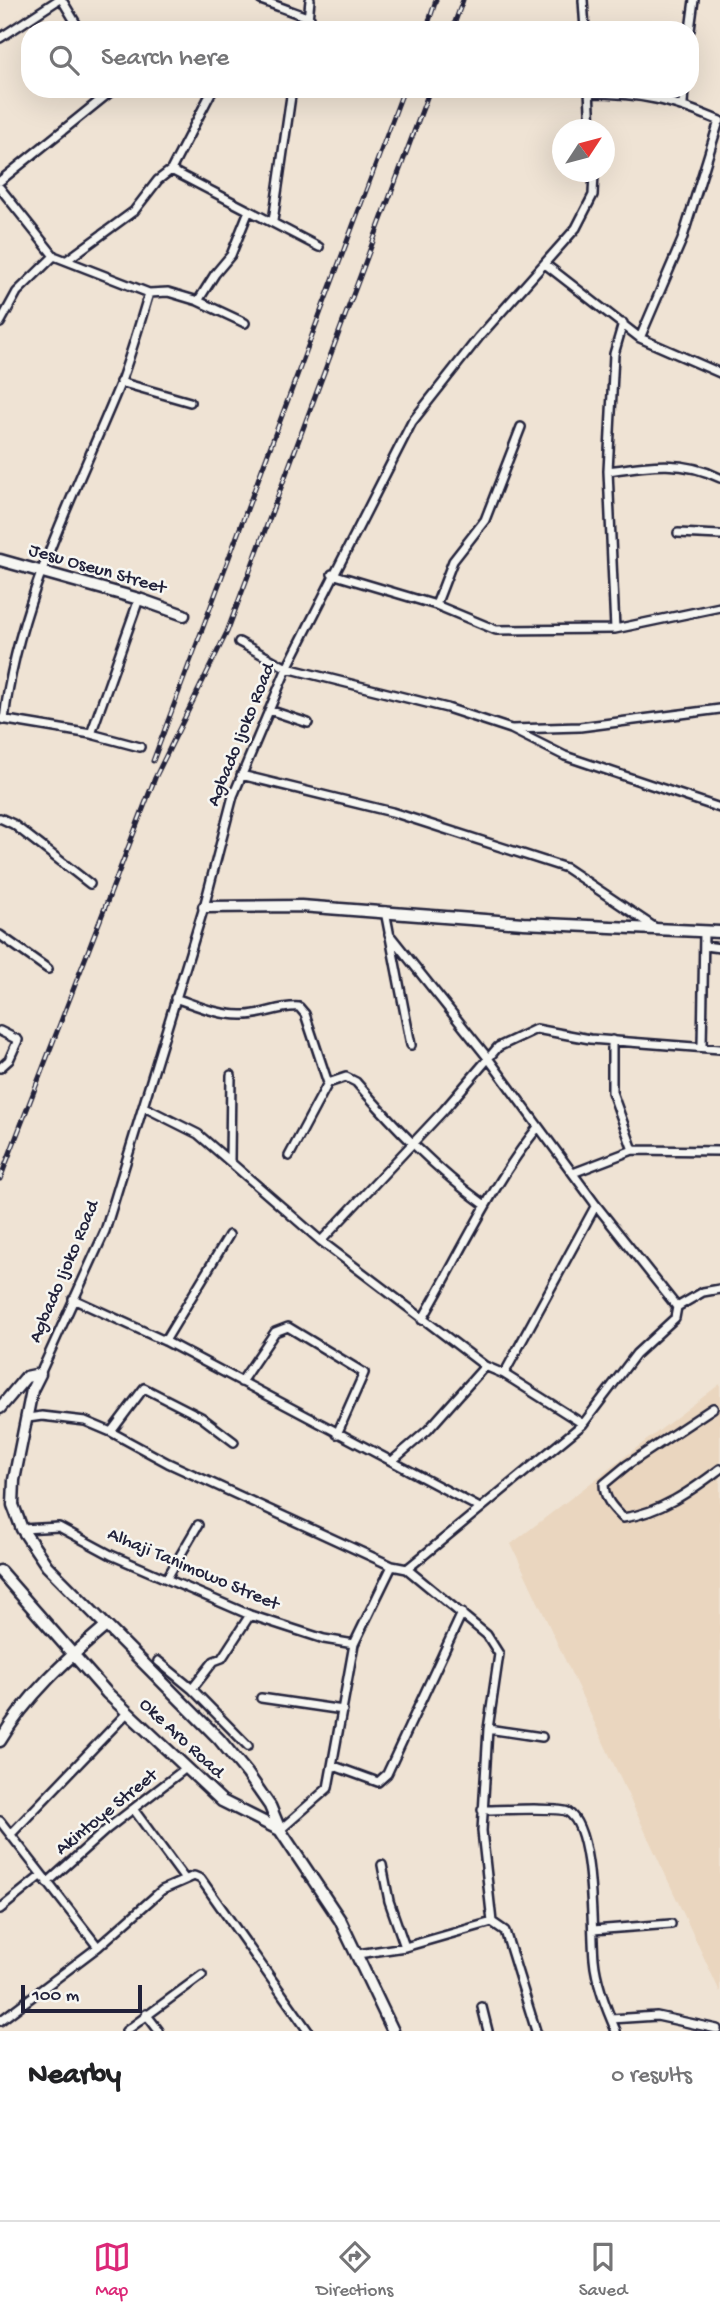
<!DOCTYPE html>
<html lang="en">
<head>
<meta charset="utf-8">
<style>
  :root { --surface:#fff; --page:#f6f6f6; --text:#202124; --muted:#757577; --line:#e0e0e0; --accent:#db2777 }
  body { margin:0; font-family:"Gochi Hand",sans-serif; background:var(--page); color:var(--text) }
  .compass { position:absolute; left:552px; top:119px; width:63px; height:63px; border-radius:50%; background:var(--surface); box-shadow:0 7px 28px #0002; rotate:54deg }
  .scale { position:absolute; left:21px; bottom:18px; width:121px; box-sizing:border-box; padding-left:7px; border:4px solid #22223b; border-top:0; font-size:19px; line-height:24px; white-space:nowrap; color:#22223b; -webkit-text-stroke:5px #f6f6f2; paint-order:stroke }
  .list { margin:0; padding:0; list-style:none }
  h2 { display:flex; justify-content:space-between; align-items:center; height:91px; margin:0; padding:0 28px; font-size:30px }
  h2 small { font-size:23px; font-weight:400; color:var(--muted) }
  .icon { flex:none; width:38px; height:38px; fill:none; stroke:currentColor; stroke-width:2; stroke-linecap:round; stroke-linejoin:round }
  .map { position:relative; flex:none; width:720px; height:2031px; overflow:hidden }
  .search { position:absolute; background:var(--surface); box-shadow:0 7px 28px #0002; left:21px; right:21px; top:21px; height:77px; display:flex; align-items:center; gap:18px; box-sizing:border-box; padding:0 24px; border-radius:28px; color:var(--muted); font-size:26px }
  .sheet { height:189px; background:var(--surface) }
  nav { display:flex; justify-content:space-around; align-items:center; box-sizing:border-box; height:98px; border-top:2px solid var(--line); background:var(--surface); font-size:19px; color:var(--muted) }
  nav a { display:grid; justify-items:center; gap:4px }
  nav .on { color:var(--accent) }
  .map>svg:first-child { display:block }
  .built { fill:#ead6bf }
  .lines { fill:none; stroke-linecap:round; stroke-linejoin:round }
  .street-casing { stroke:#22223b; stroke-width:12 }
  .secondary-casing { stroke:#22223b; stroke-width:15 }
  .street { stroke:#f6f6f2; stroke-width:7 }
  .secondary { stroke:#f6f6f2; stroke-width:10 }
  .rail-casing { stroke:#22223b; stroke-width:5 }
  .rail { stroke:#f6f6f2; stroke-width:2.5; stroke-dasharray:8; stroke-linecap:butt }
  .labels { text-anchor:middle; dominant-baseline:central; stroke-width:5; stroke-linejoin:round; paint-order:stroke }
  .street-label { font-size:19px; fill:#22223b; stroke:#f6f6f2 }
</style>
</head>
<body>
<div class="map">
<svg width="720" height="2031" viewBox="0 0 720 2031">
  <rect width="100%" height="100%" fill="#efe3d4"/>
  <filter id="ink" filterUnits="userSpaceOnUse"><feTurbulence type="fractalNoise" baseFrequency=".0143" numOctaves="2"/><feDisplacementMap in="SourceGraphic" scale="14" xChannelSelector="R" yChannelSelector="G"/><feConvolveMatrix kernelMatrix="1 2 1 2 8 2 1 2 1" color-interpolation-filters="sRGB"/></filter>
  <g filter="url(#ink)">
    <path class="built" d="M720,1384v608l-209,-448z"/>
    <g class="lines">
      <g class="street-casing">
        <path id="street" d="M62,0l18,30
          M261,0l49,18
          M583,0l2,30
          M307,30l3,-30
          M690,30l4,-30
          M0,38l58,-38
          M589,90l2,40
          M589,93c53,0 82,7 131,28
          M683,104l1,-15
          M171,170l42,-81
          M0,181l114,-92
          M0,188l54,68 95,37 19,-1 30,9 47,22
          M273,221l19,-132
          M67,260l67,-49 24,-31 13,-10 148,77
          M545,264l95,74 80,35
          M198,301l17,-27 16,-19 17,-42
          M0,323l17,-31 37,-36
          M640,338l42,-98 37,-119
          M120,382l70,20
          M608,471c40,-6 75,-12 112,7
          M678,533l42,2
          M332,574l104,31 60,25 119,-1 105,-22
          M436,605l17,-44 32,-41 36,-93
          M615,629l-7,-158 6,-117 9,-31
          M239,642l48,26 160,40 64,21 54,27 155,52
          M269,710l39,13
          M1,719l90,15 49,13
          M4,720c13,-118 72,-228 116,-336 11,-30 20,-61 29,-91
          M512,729l68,-2 140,-18
          M91,734l48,-135
          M241,775l151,37 174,56 91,61
          M0,818l13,6 77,60
          M385,911l26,134
          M389,934l99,124 108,147 81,102
          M0,935l48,34
          M705,946l15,2
          M175,998c23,8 45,18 70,17 18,0 37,-10 54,-8l6,7 23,69 -39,73
          M0,1031l18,9 -9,20 -9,8
          M612,1040v52l21,58
          M702,1046l2,-114
          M328,1083l18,-6 10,5c40,46 79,87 129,123
          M144,1107l54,27 123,107 164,125 19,8 79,50
          M230,1160l1,-85
          M573,1173l60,-23 87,1
          M321,1241l123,-131 54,-63 38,-18 54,10 130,10
          M73,1299l92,42 313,166
          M422,1320c38,-65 69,-134 116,-193
          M165,1341l64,-106
          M40,1374l65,-143 99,-324 29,-111 54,-128 125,-246 67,-85 97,-109 17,-33 1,-23
          M504,1374l92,-169
          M241,1382l34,-50 13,-5 76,46 -27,61
          M713,1408l-86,57 -23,19c0,15 9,24 19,34 37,-5 68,-27 97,-49
          M28,1418l14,-2 43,5 26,11 57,31 224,103 15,3 80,66 12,19 -11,75 -6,102 10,91 13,9 31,100
          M111,1432l33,-44 57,29 33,25
          M392,1461l36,-31 57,-64
          M22,1529l37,-2 52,28 139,60 74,24 30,5
          M407,1569l176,-145 53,-70 39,-36 2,-11 26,-15 17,-3
          M167,1578l31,-53
          M158,1661l34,28 22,-28 8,-3 28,-43
          M192,1689l56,57
          M261,1698l82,12
          M488,1729l54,8
          M334,1766l44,16 9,-8 75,-161
          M134,1810l50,68
          M482,1810c15,0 79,-3 86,2 27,17 23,117 26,147 2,24 12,49 22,72
          M0,1821l98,126
          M280,1830l48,-42 26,-144 38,-78
          M12,1833l115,-120
          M382,1865l7,36 16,46
          M47,1883l60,-54 79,-61
          M0,1909l42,-34
          M593,1930l78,-6
          M358,1954l47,-7 87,-25
          M482,2007l6,24
          M146,2014l13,17
          M611,2019l46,-3 60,13
          M0,2021l98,-74 64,-57 32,-14 7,3 107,152
          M126,2031l76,-56"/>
      </g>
      <g class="secondary-casing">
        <path id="secondary" d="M0,560l139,39 45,16
          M204,907l97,-1 222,17 197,9
          M40,1374l-8,16 -18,90 -1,25 9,24 25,37 172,173 28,34 23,33 10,24 60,90 53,111
          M0,1408l26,-31 14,-3
          M0,1571l107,122 115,108 58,29
          M0,1741c27,-46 66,-81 106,-115"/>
      </g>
      <use href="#street" class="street"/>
      <use href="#secondary" class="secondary"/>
      <g class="rail-casing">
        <path id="rail" d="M426,30l10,-30
          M452,30l11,-30
          M153,761l251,-672
          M0,1179l155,-401 72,-146 203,-543"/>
      </g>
      <use href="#rail" class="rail"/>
    </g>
  </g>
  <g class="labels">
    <g class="street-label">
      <text transform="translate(97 570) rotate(16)">Jesu Oseun Street</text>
      <text transform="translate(242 735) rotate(-68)">Agbado Ijoko Road</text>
      <text transform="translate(65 1272) rotate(-67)">Agbado Ijoko Road</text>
      <text transform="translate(193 1570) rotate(23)">Alhaji Tanimowo Street</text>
      <text transform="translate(181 1739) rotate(43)">Oke Aro Road</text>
      <text transform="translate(107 1813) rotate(-39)">Akintoye Street</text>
    </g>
  </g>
</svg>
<svg class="compass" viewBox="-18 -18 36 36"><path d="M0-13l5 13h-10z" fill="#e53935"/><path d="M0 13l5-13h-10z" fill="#757577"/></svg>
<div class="scale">100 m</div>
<div class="search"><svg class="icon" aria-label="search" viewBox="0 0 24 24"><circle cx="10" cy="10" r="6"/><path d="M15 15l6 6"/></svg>Search here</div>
</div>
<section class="sheet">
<h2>Nearby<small>0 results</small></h2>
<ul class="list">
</ul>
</section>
<nav>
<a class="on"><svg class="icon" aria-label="map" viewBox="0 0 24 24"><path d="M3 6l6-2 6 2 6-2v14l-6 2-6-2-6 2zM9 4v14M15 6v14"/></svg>Map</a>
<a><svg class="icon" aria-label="directions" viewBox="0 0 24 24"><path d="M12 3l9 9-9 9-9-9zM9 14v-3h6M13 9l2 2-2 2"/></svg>Directions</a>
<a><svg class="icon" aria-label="saved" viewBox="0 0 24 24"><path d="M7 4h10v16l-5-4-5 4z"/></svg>Saved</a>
</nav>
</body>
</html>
